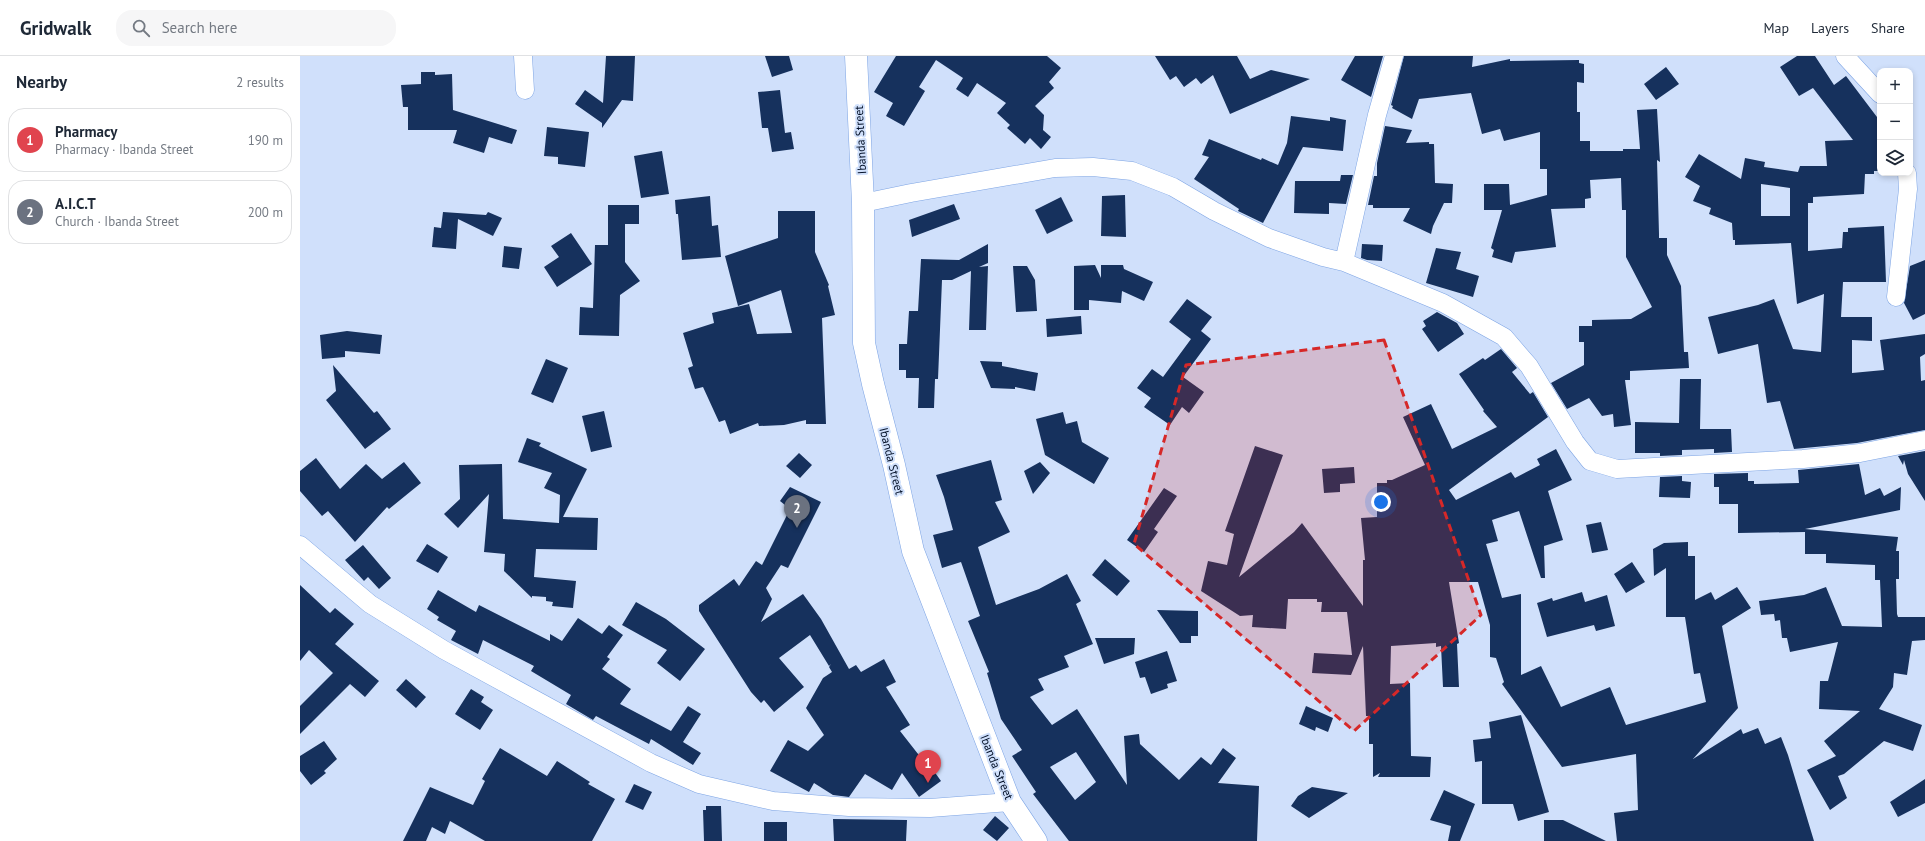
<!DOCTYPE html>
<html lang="en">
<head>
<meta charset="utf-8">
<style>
  :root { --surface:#fff; --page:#f6f6f7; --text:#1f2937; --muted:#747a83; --line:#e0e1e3; --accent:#d93025 }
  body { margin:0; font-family:"PT Sans",sans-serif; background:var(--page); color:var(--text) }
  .controls { position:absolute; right:12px; top:12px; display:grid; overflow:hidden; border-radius:8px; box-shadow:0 2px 6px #0003 }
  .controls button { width:36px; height:36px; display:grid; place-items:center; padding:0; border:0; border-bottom:1px solid var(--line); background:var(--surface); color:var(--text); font:20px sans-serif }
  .you { position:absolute; left:1081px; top:446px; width:14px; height:14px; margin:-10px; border:3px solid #fff; border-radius:50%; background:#1a73e8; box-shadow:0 0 0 6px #1a73e833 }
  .badge { display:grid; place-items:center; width:26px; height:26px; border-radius:50%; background:var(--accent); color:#fff; font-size:13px; font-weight:700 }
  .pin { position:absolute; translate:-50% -33px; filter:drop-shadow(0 1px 2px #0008) }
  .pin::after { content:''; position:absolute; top:21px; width:14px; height:12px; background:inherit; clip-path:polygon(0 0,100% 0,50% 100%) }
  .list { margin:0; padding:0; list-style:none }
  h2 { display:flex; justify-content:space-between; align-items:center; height:52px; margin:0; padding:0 16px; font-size:17px }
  h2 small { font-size:13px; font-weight:400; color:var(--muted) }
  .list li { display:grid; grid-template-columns:26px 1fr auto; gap:12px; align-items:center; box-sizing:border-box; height:64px; margin:0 8px 8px; padding:0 8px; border:1px solid var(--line); border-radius:16px }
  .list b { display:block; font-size:15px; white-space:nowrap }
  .list p { margin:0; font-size:13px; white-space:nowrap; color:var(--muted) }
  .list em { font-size:13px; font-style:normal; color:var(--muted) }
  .icon { flex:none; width:22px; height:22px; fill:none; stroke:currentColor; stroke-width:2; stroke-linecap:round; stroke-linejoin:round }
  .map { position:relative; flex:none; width:1625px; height:785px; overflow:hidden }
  header { display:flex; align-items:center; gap:24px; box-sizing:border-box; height:56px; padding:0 20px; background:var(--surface); border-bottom:1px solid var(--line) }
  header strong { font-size:19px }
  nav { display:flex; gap:22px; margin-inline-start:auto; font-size:14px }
  .search { width:280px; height:36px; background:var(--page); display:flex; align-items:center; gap:10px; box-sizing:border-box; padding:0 14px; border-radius:16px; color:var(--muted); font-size:15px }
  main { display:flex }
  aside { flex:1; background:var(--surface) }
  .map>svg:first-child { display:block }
  .building { fill:#16315d; fill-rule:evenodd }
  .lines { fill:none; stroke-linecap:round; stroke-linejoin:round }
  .street-casing { stroke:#7da4e4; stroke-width:19 }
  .secondary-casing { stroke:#7da4e4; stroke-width:23 }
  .street { stroke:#fff; stroke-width:18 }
  .secondary { stroke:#fff; stroke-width:22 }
  .marked { fill:#d62828; fill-opacity:0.2; stroke:#d62828; stroke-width:3; stroke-dasharray:8 5; stroke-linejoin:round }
  .labels { text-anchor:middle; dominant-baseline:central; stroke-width:4; stroke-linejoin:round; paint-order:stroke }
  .street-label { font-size:12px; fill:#051229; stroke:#d0e0fb }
</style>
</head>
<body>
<header>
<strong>Gridwalk</strong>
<div class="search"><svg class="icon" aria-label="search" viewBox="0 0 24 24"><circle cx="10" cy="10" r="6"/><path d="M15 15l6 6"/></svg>Search here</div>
<nav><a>Map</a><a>Layers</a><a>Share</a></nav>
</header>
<main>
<aside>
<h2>Nearby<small>2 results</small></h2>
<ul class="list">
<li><span class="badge" style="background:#e0444e">1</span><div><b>Pharmacy</b><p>Pharmacy · Ibanda Street</p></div><em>190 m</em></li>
<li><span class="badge" style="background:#6b7280">2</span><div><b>A.I.C.T</b><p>Church · Ibanda Street</p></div><em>200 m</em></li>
</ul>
</aside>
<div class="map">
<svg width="1625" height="785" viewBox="0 0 1625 785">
  <rect width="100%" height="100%" fill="#d0e0fb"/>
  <path class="building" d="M306,0h29l-2,45 -11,-1 -20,28v-5l-27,-19 10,-14 18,13z
    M465,0h24l4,14 -21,7z
    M596,0h151l14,12 -12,14 5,6 -19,18 9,9 -1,15 8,7 -10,12 -11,-11 -5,6 -18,-16 3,-3 -13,-12 9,-10 -29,-20 -9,14 -12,-8 7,-11 -27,-18 -17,27 6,4 -21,35 -18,-10 7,-13 -19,-11z
    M855,0h82l13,23 21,-9 39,9 -80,35 -17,-39 -12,9 -5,-6 -12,9 -8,-11 -6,4z
    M1055,0h28l-12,41 -30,-17z
    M1104,0h69l-1,11 38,-8v2l69,-1v3l5,1v19l-7,-1v30h3v29h10v10h33v-2h17l-3,-39 20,-1 3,53 -3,-2 2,74v4h8v17l14,31 3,66h4l1,16 -59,3v9h-5l6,45 -17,2 -1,-13 -11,2 -13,-18 -22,11 -16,-26 33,-18v-23h-5v-16h13v-6l39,-1 21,-12 -26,-50v-47h-4l-1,-32 -31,2 1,18 -6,1v9l-34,1 5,38 -41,5 -3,11 -20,-6 2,-7 -3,-2 11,-38h-18v-26h25l1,21 37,-10v-26h-7v-37l-36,9 -4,-12 -18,5 -11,-41 -52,6 -7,20 -20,-11 1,-2 -2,-1z
    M1497,0h18l19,29 12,-9 34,45v50h-6v3h-9l-1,20 -51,3v6h-5v48l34,-3 1,-16h5v-4l36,-2 2,56h-43l-2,35h31v24l-20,-1v33l32,-3 -4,-30 45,-6v20l-5,3 1,24 4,-1v50l-68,13 -63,6 -14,-48 -13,2 -9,-59 -40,10 -10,-37 50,-12 16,-6 19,50 28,3 3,-58 -27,10 -6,-61 -56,2v-5h-2l-1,-17 -23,-9 2,-6 -18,-7 7,-15 -15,-9 14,-23 42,25 4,-21 20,4 -1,5 34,5 2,-6h27l-2,-25 28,-1 -40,-52 -14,8 -19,-29zM1461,128l29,4v28h-29z
    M1366,11l13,17 -23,16 -12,-16z
    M121,16h14v3l17,-1 1,36 64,20 -5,14 -23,-7 -5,16 -31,-10 4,-13h-49v-23h-5l-2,-22 20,-1z
    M480,34l5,43 6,-1 3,17 -22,3 -4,-24h-6l-4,-36z
    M991,60l39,5v-4l16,3 -3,31 -40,-4 -40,76 -25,-12 1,-2 -45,-30 15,-22 -7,-2 7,-16 52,21 1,-2 16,7 9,-22z
    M1085,70l27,4 -6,13 23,-1v2h5l1,39 18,1 -1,19h-8l-11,23 -2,8 -28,-13 7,-13h-37v-3h-5l6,-29h3v-13z
    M247,71l42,5 -4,35 -27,-3v-7l-14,-1z
    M362,95l7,43 -28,4 -7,-42z
    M1041,119h12l-7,29 -17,-1v11l-35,-1 1,-32h45z
    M825,139l1,42 -25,-1 1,-40z
    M410,140l2,30 6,-1 3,32 -39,3 -4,-46h-2l-1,-14z
    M761,141l12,24 -26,13 -12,-24z
    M654,148l6,15 -48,18 -3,-17z
    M308,149h31v19h-14v38l15,19 -20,14 -1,41 -40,-1 1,-28 13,1 2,-63h13z
    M478,155h37v41l14,33 -1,1 7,29 -13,3 4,106h-20v-4l-22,5 -25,1 -1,-3 -28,11 -5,-14 -6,2 -16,-35 -8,2 -7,-21 5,-2 -10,-33 31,-10 -2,-10 37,-9 8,30 35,-1 -11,-43 -43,16 -13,-50 53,-18z
    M143,156l43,3 2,-3 14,6 -9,18 -35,-17 -2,30 -24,-2 2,-20 7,1z
    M271,177l21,31 -35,23 -13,-20 15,-10 -8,-11z
    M688,188v19l-9,4 9,-1 -2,64h-17l2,-59 -19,9h-10l-4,99h-3l-1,29h-16l1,-30h-13v-8h-7v-26h8l2,-33h9l3,-52 38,1z
    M1062,188l21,1 -1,16 -15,-1 -6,-2z
    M204,190l18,2 -3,21 -17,-2z
    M1136,192l25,4 -5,17 23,7 -6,21 -47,-14z
    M1625,204v54l-12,6 -9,-17 6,-37z
    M795,209l6,13v-13h22l1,4 29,13 -9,19 -22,-10 -1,12 -32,-3v10h-15v-44z
    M713,210h14l8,14 2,31 -21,1z
    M887,243l25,18 -11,14 10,8 -28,38 21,15 -15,21 -7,-6 -12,18 -26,-18 7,-9 -14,-10 15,-19 11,8 28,-38 -22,-17z
    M1137,256l20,11 7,11 -26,18 -16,-23 4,-3 -3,-5z
    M781,260l1,18 -35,3 -1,-18z
    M47,275l35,4 -2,19 -35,-3v6l-23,2 -2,-24z
    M1201,293l16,19 -5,4 18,22 3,-2 15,25 -99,73 7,10 55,-28 4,6 25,-13 -3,-6 19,-10 16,31 -24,11 15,49 -19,6 1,32h-4l-22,-67 -27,9 6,21 -12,3 16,54 19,-4v81l20,-9 20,41 49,-20 16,38 80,-23 -6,-29 -6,1 -9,-57h-19v-49l-12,8 -1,-27 11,-6 24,-1v14h7v44l16,-8 4,8 22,-13 14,21 -29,18 16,82 -45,51 48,-30 2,5 15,-6 7,16 16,-7 7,18 26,86h-197l-3,-28 24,-3 -2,-56 -74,13 -60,-83 2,-2 -8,-24 -6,-1v-32l-12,-43h-29l10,61 -2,1 2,43h-16l-2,-41 -5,1v-4l-45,3 -1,38 20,-1 1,73 20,1 -1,20h-52l2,-4 -7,4v-33h-4v-28h-3l-3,-70 -12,29 -39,-2 2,-20 38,2 -5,-43h-26l1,-10h-5v-3h-29l-2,30 -34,-2 1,-12 -13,1 -39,-25 7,-30 19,4 7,-31 -9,-3 30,-85 28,9 -44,122 55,-45 8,-9 61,83v-46h2l-4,-42 16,-1v-34h10v-3h5l33,-15 -22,-48 28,-13 21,45 45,-22 -14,-16 1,-1 -25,-36 24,-16 2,2z
    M246,303l22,9 -15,35 -22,-9z
    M680,305l22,1v4l36,7 -3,18 -20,-4v2l-24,-1z
    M33,309l41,48 3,-2 14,18 -26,20 -39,-49 10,-9z
    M1380,323h21l-1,50h31l1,23 -18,1v-4l-32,1v5l-22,1v-3h-25v-31l44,1z
    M304,355l8,36 -21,5 -9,-36z
    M763,356l3,12 11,-3 5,21 27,16 -15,26 -49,-29 -9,-36z
    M227,382l14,5 -2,3 48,23 -24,48 35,1 -1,32 -61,-1 -2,28 42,4 -3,27 -21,-2 1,-4 -7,-1v-4l-14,-1v2l-28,-27 1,-17 -21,-2 5,-58 -31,34 -14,-14 16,-15 -1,-34 43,-1 1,55 56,4 1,-28 -16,-7 8,-15 -34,-11z
    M1625,395v50l-17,-27 -4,-14 -1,5 -5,-9z
    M499,397l13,12 -12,13 -14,-12z
    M16,402l24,31 26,-25 16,15 22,-17 17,21 -32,26 -2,-2 -32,35 -27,-31 -6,5 -22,-25v-20z
    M691,404l11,40 -7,2 15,30 -32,15 18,58 43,-16 28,-15 14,27 -5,3 17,40 -29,12 5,11 -31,12 6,11 -14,7 22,28 25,-16 50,76 -3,-49 15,-2 1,10 39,36 22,-23 10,8 12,-17 13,10 -18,25 41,3 -2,55h-188l-36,-47 3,-2 -24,-36 10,-6 -21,-31 -14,-46 2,-1 -21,-51 12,-5 -19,-54 -19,6 -9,-33 20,-5 -9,-33 -8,-22zM776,696l20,30 -21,18 -25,-33z
    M740,406l10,11 -17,21 -9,-23z
    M1559,408l6,31 15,-7 4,8 17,-9 -1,23 -95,19 93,8 -2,14h3v28h-3l1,35 1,3h27v23l-13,1 -5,34 -13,-2 -1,14 -14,22 43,16 -9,26 -29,-10 -40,33 -6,2 9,22 -17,12 -23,-40 29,-14 -12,-15 36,-30 -41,-2 1,-28h8l10,-39 -48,10 -3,-14h-5l-2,-18 -5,1 -1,-7 -13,1 -2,-14 45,-6 22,-8 16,39 40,1 -2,-47h-5v-15l-49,-2v-9h-21v-22l-67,1v-29h-19v-17h-5v-13l34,-1v8h6v3l45,-1 -1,-13z
    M1054,411l1,16 -15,1v8l-16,1 -2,-24z
    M1382,420v5l9,1 -1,16 -31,-1 1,-20z
    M490,431l31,15 -33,66 -7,-3 -15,23 6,11 -11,23 42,-28 18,25 28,50 7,-4 5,7 23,-13 12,23 -10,5 24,38 -10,6 29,37 2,-1 10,14 -22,16 -17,-24 -10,17 -27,-16 -16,23 -16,-2 -19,-12 -5,9 -39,-21 18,-31 20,11 16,-16 -18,-27 17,-30 9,-6 -3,-5 2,-3 -2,2 -19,-31 -31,23 25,29 -30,25 -10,-12 -3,3 -10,-11 -52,-81v-6l35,-26 5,7 17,-25 6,4 28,-56 -10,-8z
    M864,432l13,8 -23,33 4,3 -14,20 -17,-12z
    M1301,466l7,28 -16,3 -6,-28z
    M127,488l21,13 -10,16 -22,-12z
    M63,489l28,33 -12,11 -11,-12 -4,4 -19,-21z
    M805,503l25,22 -13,15 -25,-21z
    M1332,506l13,20 -19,11 -12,-19z
    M0,529l30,28 5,-5 19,16 -19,20 44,37 -14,16 -15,-13 -50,50v-28l33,-33 -24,-23 -9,11z
    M138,534l38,22 3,-7 71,36v-7l12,7 16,-23 24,16 7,-9 14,10 -16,22 3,2 -8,10 29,20 -11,15 51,27 17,-25 13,8 -18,28 18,11 -8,12 -42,-26 -2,5 -53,-28 -3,4 -27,-16 5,-9 -40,-24 3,-5 -51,-26 -5,14 -27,-14 5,-9 -19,-11 2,-3 -12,-8z
    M1282,536l3,10 22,-7 8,31 -19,5 -2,-6 -47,12 -10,-34 15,-5 1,3z
    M336,546l30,17 39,30 -25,32 -23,-18 10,-13 -45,-25z
    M857,554l41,1v25h-7v7h-11z
    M795,582h40l-1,16 -30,10z
    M867,595l10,30 -10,3 1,4 -17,6 -6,-17 -5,1 -5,-16z
    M106,623l20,18 -10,11 -20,-18z
    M171,633l13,8 -3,5 12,8 -13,20 -25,-16z
    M1006,650l27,12 -5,14 -12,-5 -1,4 -16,-7z
    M1221,659l28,97 -31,9 -5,-17h-31v-43l-7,1 -2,-22 18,-2 -2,-16z
    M24,685l13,18 -13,12 2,2 -15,12 -11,-14v-15z
    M200,692l47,28 10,-15 33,21 -2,2 27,15 -23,42h-107l-35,-20 -5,13 -13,-7 -6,14h-23l27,-54 43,18 12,-24 -3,-2z
    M1625,723v24l-27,14 -8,-15z
    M334,728l18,8 -9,18 -18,-8z
    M1012,731l36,6 -39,25 -18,-12 7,-10z
    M1144,734l31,14 -15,37h-12l3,-15 -21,-6z
    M406,750h15l1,35h-18l-1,-31h3z
    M695,760l14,12 -12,13 -14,-11z
    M533,763l74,1 -1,21h-72z
    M1244,764h19l43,21h-62z
    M464,766h23v19h-23z"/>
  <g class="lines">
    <g class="street-casing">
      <path id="street" d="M223,0l2,34
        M1545,0l35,38
        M563,147l48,-10 144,-25 38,-1 39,4 41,16 41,24 55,27 54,19 21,5 99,41 61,34 25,29 46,76 15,19 27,8 186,-10 57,-6 65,-13
        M1044,206l33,-147 17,-59
        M1596,241l12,-108 -1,-16
        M0,489l70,59 74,46 207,113 48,21 74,17 76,6 81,1 80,-6"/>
    </g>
    <g class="secondary-casing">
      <path id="secondary" d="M556,0l7,147 1,140 9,41 21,81 19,86 97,251 26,39"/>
    </g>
    <use href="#street" class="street"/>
    <use href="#secondary" class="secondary"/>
  </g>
  <path class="marked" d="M1084,284l97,275 -127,116 -220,-187 52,-179z"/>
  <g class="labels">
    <g class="street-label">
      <text transform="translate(560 84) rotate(-93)">Ibanda Street</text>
      <text transform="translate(592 405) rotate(76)">Ibanda Street</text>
      <text transform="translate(697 711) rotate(68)">Ibanda Street</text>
    </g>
  </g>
</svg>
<div class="controls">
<button>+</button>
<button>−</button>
<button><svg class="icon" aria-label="layers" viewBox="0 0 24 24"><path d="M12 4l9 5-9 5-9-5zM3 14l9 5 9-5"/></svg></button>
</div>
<div class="you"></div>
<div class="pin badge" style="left:628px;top:727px;background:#e0444e">1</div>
<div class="pin badge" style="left:497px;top:472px;background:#6b7280">2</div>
</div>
</main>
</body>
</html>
